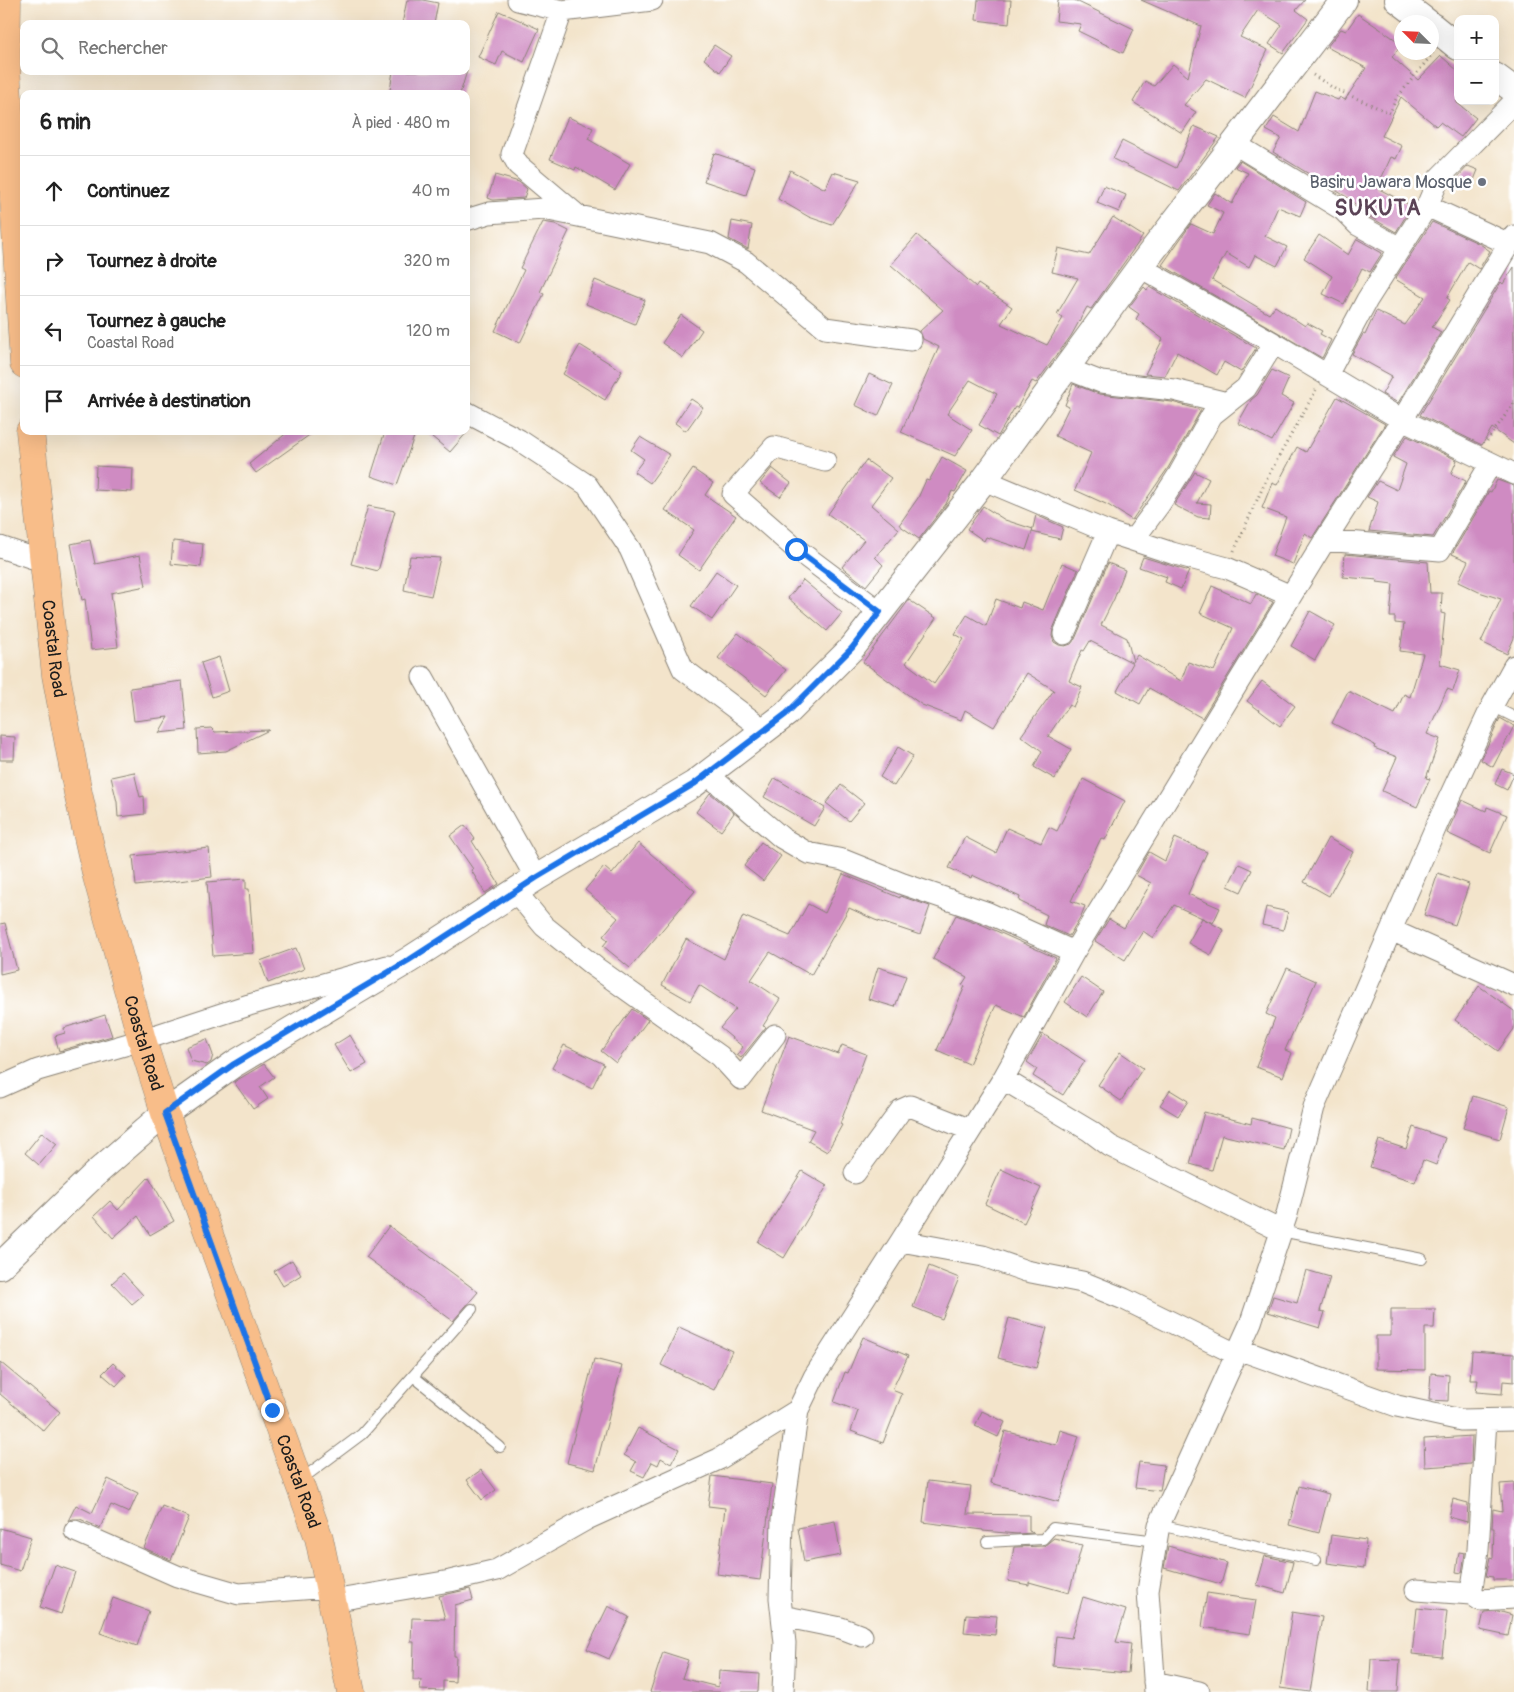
<!DOCTYPE html>
<html lang="fr">
<head>
<meta charset="utf-8">
<style>
  :root { --surface:#fff; --page:#f2f2f2; --text:#222; --muted:#767676; --line:#e0e0e0 }
  body { margin:0; font-family:Pangolin,sans-serif; background:var(--page); color:var(--text) }
  .controls { position:absolute; right:15px; top:15px; display:grid; overflow:hidden; border-radius:10px; box-shadow:0 5px 20px #0002 }
  .controls button { width:45px; height:45px; display:grid; place-items:center; padding:0; border:0; border-bottom:1px solid var(--line); background:var(--surface); color:var(--text); font:25px sans-serif }
  .compass { position:absolute; left:1394px; top:15px; width:45px; height:45px; border-radius:50%; background:var(--surface); box-shadow:0 5px 20px #0002; rotate:294deg }
  .stop { position:absolute; width:15px; height:15px; margin:-11px; border:4px solid #1a73e8; border-radius:50%; background:#fff }
  .stop.end { background:#1a73e8; border-color:#fff; box-shadow:0 1px 5px #0008 }
  .list { margin:0; padding:0; list-style:none }
  h2 { display:flex; justify-content:space-between; align-items:center; height:65px; margin:0; padding:0 20px; font-size:21px }
  h2 small { font-size:16px; font-weight:400; color:var(--muted) }
  .list li { display:grid; grid-template-columns:32px 1fr auto; gap:15px; align-items:center; box-sizing:border-box; height:70px; padding:0 20px; border-top:1px solid var(--line) }
  .list b { display:block; font-size:19px; white-space:nowrap }
  .list p { margin:0; font-size:16px; white-space:nowrap; color:var(--muted) }
  .list em { font-size:16px; font-style:normal; color:var(--muted) }
  .icon { flex:none; width:28px; height:28px; fill:none; stroke:currentColor; stroke-width:2; stroke-linecap:round; stroke-linejoin:round }
  .map { position:relative; flex:none; width:1514px; height:1692px; overflow:hidden }
  .search { position:absolute; background:var(--surface); box-shadow:0 5px 20px #0002; left:20px; top:20px; width:450px; height:55px; display:flex; align-items:center; gap:12px; box-sizing:border-box; padding:0 18px; border-radius:10px; color:var(--muted); font-size:19px }
  .panel { position:absolute; background:var(--surface); box-shadow:0 5px 20px #0002; left:20px; top:90px; width:450px; height:345px; border-radius:10px }
  .map>svg:first-child { display:block }
  .building { fill:#cf8bc2 }
  .lines { fill:none; stroke-linecap:round; stroke-linejoin:round }
  .service-casing { stroke:#888074; stroke-width:12 }
  .minor-casing { stroke:#888074; stroke-width:23 }
  .tertiary-casing { stroke:#888074; stroke-width:28 }
  .primary-casing { stroke:#888074; stroke-width:29 }
  .path { stroke:#888074; stroke-width:3; stroke-dasharray:1 4; stroke-linecap:butt }
  .service { stroke:#fff; stroke-width:10 }
  .minor { stroke:#fff; stroke-width:21 }
  .tertiary { stroke:#fff; stroke-width:26 }
  .primary { stroke:#f8bd89; stroke-width:28 }
  .route { stroke:#1a73e8; stroke-width:6 }
  .worship-dot { fill:#6b7280; stroke:#fff; stroke-width:2 }
  .labels { text-anchor:middle; dominant-baseline:central; stroke-width:5; stroke-linejoin:round; paint-order:stroke }
  .worship-label { font-size:18px; fill:#5b616d; stroke:#fff; text-anchor:end }
  .street-label { font-size:18px; fill:#1c1c1c; stroke:#fff }
  .district-label { font-size:22px; font-weight:bold; letter-spacing:1px; fill:#5b4356; stroke:#fff }
</style>
</head>
<body>
<div class="map">
<svg width="1514" height="1692" viewBox="0 0 1514 1692">
  <rect width="100%" height="100%" fill="#fff"/>
  <filter id="ink" filterUnits="userSpaceOnUse"><feTurbulence type="fractalNoise" baseFrequency=".02" numOctaves="2"/><feDisplacementMap in="SourceGraphic" scale="10" xChannelSelector="R" yChannelSelector="G"/><feConvolveMatrix kernelMatrix="1 2 1 2 8 2 1 2 1" color-interpolation-filters="sRGB"/></filter>
  <filter id="wash" filterUnits="userSpaceOnUse"><feTurbulence type="fractalNoise" baseFrequency=".0096" numOctaves="4" result="noise"/><feDisplacementMap in="SourceGraphic" scale="20" xChannelSelector="R" yChannelSelector="G"/><feGaussianBlur stdDeviation="1.12" result="paint"/><feColorMatrix in="noise" values="0 0 0 0 0 0 0 0 0 0 0 0 0 0 0 0 0 1.4 0 .05"/><feComposite in="paint" operator="in"/></filter>
  <g filter="url(#wash)">
    <rect width="100%" height="100%" fill="#f3e4cb"/>
    <g id="blocks">
      <path class="building" d="M407,0h16l15,3 -4,21h-32z
        M978,0h33l-2,24 -33,-4z
        M1058,0h16l60,29 -11,24 -45,-22 3,-7 -25,-3z
        M1141,0h164l-9,10 12,9 -25,34 -14,-9 13,-19 -24,-15 -18,27 28,13 -23,48 -39,-19 -22,26 12,7 -14,21 -49,-31 12,-21 9,5 19,-22 15,13 13,-51z
        M499,11l40,18 -15,33 -22,-11 -6,14 -18,-8z
        M1358,14l44,30 -10,13 26,23 23,-24 17,15 -1,32 19,15 -15,19 -21,-15 -4,4 -35,-29 -19,39 20,10 -6,13 -5,-2 -14,31 35,18 -16,26 -26,-15v-1l-6,-3 -14,-14 -77,-47 8,-14 -15,-8 8,-13 25,15 16,-41 23,9 2,-3 5,3 21,-32 -39,-21 14,-18 5,2z
        M714,45l17,11 -11,16 -16,-13z
        M393,71h74l-7,23h-50l-20,-4z
        M568,117l25,11 -5,11 42,25 -15,26 -39,-23 -1,3 -25,-11z
        M1194,126l25,11 -40,54 -66,-32 9,-18 54,27z
        M714,153l41,14 -9,28 -42,-14z
        M1240,161l66,41 -6,14 -22,-9 -13,29 22,11 -10,19 -22,-11 -6,12 -23,-14 -14,27 57,34 6,-8 30,20 2,-3 15,8 -2,3 11,6 -9,18 -160,-93 29,-41 22,10 10,-21 -16,-8 8,-12 17,11 16,-31 -13,-6z
        M1468,166l10,4 -6,15 -15,-7z
        M790,170l35,19 8,-17 27,8 -28,45 -23,-8 -31,-18z
        M495,175l24,7 8,7 -3,9 -31,2 -5,-2z
        M1104,186l22,9 -7,17 -22,-9z
        M1113,217l30,19 -52,73 -4,-2 -16,29 -35,47 -4,-2 -15,27 -2,-1 -17,29 -19,-11 18,-31 -27,-14 -23,34 25,16 -17,26 -54,-24 38,-85 -16,-8 -3,-8 23,-21 -52,-45 26,-30 59,52 2,-3 34,23 -11,17 46,21 16,-27 -6,-4 21,-36 -26,-6 6,-24 31,7z
        M732,221l20,4 -4,24 -19,-10z
        M543,222l12,2 14,7 -29,61 4,2 -24,49 -25,-12 29,-61 -4,-2z
        M1432,222l48,22 10,7 -11,18 -11,-7 -21,36 3,2 -18,27 9,5 -43,71 -16,-9 10,-18 -40,-22 11,-20 2,1 11,-24 29,14 20,-28 -30,-18z
        M1319,235l29,20 9,-16 25,14 -12,19 -8,-4 -18,36 -21,-10 9,-18 -28,-18z
        M1514,267v177l-22,-16 -10,17 -62,-30 81,-133 2,2z
        M595,280l50,20 -10,24 -49,-20z
        M1144,287l3,3 2,-3 107,61 -15,24 -17,-10 -7,13 -40,-23 -12,24 -20,-2 18,-35 -27,-20 3,-5 -10,-7z
        M681,315l21,15 -19,28 -21,-15z
        M580,345l42,26 -17,29 -42,-26z
        M1272,370l17,8 -8,18 13,7 -22,38 -34,-18 13,-23 6,-5z
        M869,374l24,11 -15,31 -23,-11z
        M1073,384l26,10 73,8 29,8 -33,58 -36,52 -24,-15 -33,-15 16,-37 -36,-17 14,-29 -4,-2z
        M1337,397l48,27 -73,114 -7,-5 -12,31 -21,-8 14,-39 -24,-9 10,-25 5,2 20,-38 9,5z
        M691,399l12,8 -17,24 -11,-8z
        M289,431h26l-59,42 -7,-9z
        M385,431h31l-19,54 -26,-9z
        M425,431h43l-18,21z
        M1407,436l50,24 -6,14 15,7 -33,56 -64,-6 9,-29 -11,-5 11,-16 19,9 9,-26 -13,-7z
        M640,437l30,18 -20,28 -16,-11 10,-13 -13,-9z
        M942,457l25,14 -12,21 -3,-1 -6,13 -27,35 -20,-14 19,-27 8,-18 3,1z
        M866,460l25,18 -20,27 28,24 -24,28 8,8 -17,21 -24,-19 22,-27 -36,-26z
        M96,466l37,2 -1,24 -37,-2z
        M772,468l19,15 -11,14 -20,-14z
        M693,469l20,14 -8,12 31,21 -37,54 -21,-15 16,-25 -29,-20z
        M1195,472l14,7 -12,24 14,1 -1,14 -12,-1 -24,-12z
        M1497,480l17,6v152l-7,16 -26,-12 20,-43 -22,-7 -21,-10 10,-21 -16,-7 37,-63 2,1z
        M368,506l27,5 -17,60 -27,-7z
        M983,506l22,14 28,9 -7,21 -40,-13 -2,4 -17,-12z
        M1036,515l27,12 -3,12 -28,-7z
        M90,540l5,24 45,-9 6,31 -35,7 7,54 -27,3 -6,-51 -3,1 -11,-56z
        M173,541l30,3 -2,23 -30,-3z
        M1345,554l83,8 2,31h12l-1,20 4,1 -5,50 20,6 -7,21 -6,-2 -20,45 13,5 -14,39 4,1 -13,28 -35,-16 15,-34 -23,-9 1,-3 -43,-22 16,-32 47,23 9,-20 6,3 13,-43 -23,-3 4,-27 -9,-1v-6h-5l3,-33 -16,-2 1,-2 -35,-3z
        M410,556l30,2 -9,38 -27,-6z
        M1143,557l46,14 -8,18 -16,-7 2,-5 -28,-10z
        M1062,563l16,7 -25,59 -1,7 2,6 5,3 6,1 6,-2 4,-5 33,-76 17,7 -11,29 -13,26 26,13 6,24 4,-7 44,26 7,-19 26,9 19,-43 -33,-15 12,-27 39,18 5,-10 17,8 -71,116 -53,-30 -9,16 -23,-13 16,-28 -43,-22 -6,10 -2,-1 -13,31 13,6 -9,20 -4,-2 -21,31 23,13 -16,30 -21,-12 8,-16 -21,-15 33,-46 -27,-17 -33,54 -29,-17 -4,10 -39,-15 -59,-43 46,-62 27,18 -30,45 28,21 30,-45 -9,-5 12,-19 19,11 10,-27 24,9 2,-6 21,8z
        M716,571l20,14 -24,35 -21,-14z
        M803,580l39,33 -15,18 -39,-33z
        M1310,611l25,14 -20,35 -24,-14z
        M738,633l48,37 -20,25 -48,-37z
        M219,657l10,34 -17,6 -11,-34z
        M182,681l5,49 -28,3 9,-16 -34,4 -4,-33z
        M1262,681l33,25 -15,20 -33,-25z
        M1500,718l14,8 -21,41 -12,-7z
        M211,728l4,4 54,-2 -43,21 -28,2 -1,-24z
        M0,736l15,1 -1,23h-14z
        M898,747l15,9 -19,30 -14,-9z
        M1502,769l12,5 -7,16 -12,-6z
        M134,772l6,25 4,-1 1,18 -27,3 -1,-15 -6,-25z
        M775,778l50,30 -11,18 -50,-29z
        M1083,779l42,22 -20,39 -4,-2 -30,63 14,5 -4,10 -12,20 -25,-11 3,-10 -28,-14 1,-4 -48,-22 -1,3 -22,-10 16,-31 31,16 11,-25 34,15 8,-16 8,4z
        M841,785l23,18 -15,18 -23,-18z
        M710,793l24,20 -13,18 -25,-19z
        M1462,800l24,11 1,-4 20,8 -17,38 -43,-20z
        M465,825l10,14 -3,2 27,43 -14,9 -14,-23 2,-1 -23,-33z
        M1175,838l32,14 -19,42 32,14 -7,15 -39,-18 -21,33 -10,-7 -18,29 -30,-19 14,-22 15,9 27,-45 -15,-8 1,-2 12,-21 16,9z
        M1328,838l25,14 -24,44 -25,-14z
        M761,842l20,14 -18,25 -19,-15z
        M638,843l57,48 -65,77 -27,-22 5,-6 -5,-4 15,-18 -33,-28 19,-23 8,7z
        M209,848l3,29 -76,9 -3,-30z
        M1239,864l13,6 -11,22 -13,-6z
        M1438,873l31,11 -14,41 -31,-10z
        M843,874l57,24v-2l30,10 -10,29 -45,-15 -26,-12 -38,67 -41,-23 -19,28 29,19 -17,27 3,1 -25,31 -4,-3 6,-8 -23,-19 16,-19 -37,-24 -9,16 -28,-16 24,-46 38,20 19,-43 47,20 18,-32 17,9z
        M246,879v10h3l5,64 -41,3 -6,-74z
        M1266,907l22,5 -5,18 -21,-5z
        M956,915l27,10 73,33 -32,59 -28,-12 -27,59 -32,-14 28,-64 -3,-1 5,-8 -34,-18z
        M1202,918l22,12 -13,25 -23,-12z
        M5,923l12,47 -17,4v-50z
        M296,948l8,21 -36,14 -8,-22z
        M878,967l28,9 -11,31 -27,-8z
        M1287,968l29,13 -31,69 7,3 -9,24 -27,-10 19,-49 -9,-4z
        M1081,977l22,15 -16,25 -22,-15z
        M1479,986l35,25v18l-16,22 -43,-31z
        M632,1009l16,11 -32,43 -15,-12z
        M105,1015l7,21 -53,15 -4,-15 10,-3 -1,-5z
        M1043,1034l42,27 -22,34 -30,-19 4,-7 -10,-7z
        M350,1035l17,29 -16,9 -17,-28z
        M789,1036l49,18 4,-9 24,9 -26,70 2,1 -15,27 -19,-11 6,-11 -53,-20z
        M207,1039l6,16 -2,7 -4,3 -16,-4 -5,-14z
        M564,1045l40,19 -12,24 -40,-20z
        M1120,1052l23,16 -22,33 -23,-16z
        M264,1064l10,13 -14,10 8,12 -15,10 -19,-27z
        M1170,1090l18,11 -10,15 -18,-11z
        M1473,1096l36,11 -9,32 -37,-11z
        M1204,1112l47,12 1,-6 37,10 -5,22 -62,-15 -10,35 -22,-6z
        M1413,1127l32,11 -9,27 -13,-5 -8,22 -45,-15 9,-27 27,9z
        M42,1132l15,12 -18,21 -14,-12z
        M1001,1169l40,19 -17,35 -39,-19z
        M802,1171l25,15 -43,72 -26,-16z
        M149,1177l25,44 -24,14 -12,-19 -25,22 -19,-22 16,-15 8,9z
        M389,1226l89,66 -25,29 -87,-64z
        M292,1260l9,15 -18,11 -9,-15z
        M929,1266l30,12 -17,41 -29,-12z
        M1306,1270l24,7 -10,34 5,1 -5,16 -52,-16 5,-16 24,7z
        M123,1273l20,22 -11,9 -20,-21z
        M1391,1309h44l-1,19h-9v42l-49,-1v-33h15z
        M1009,1318l38,10 -11,40 -38,-10z
        M679,1327l53,24 -18,39 -53,-25z
        M863,1337l45,19 -16,34 10,4 -19,49 -32,-12 7,-20 -24,-9 11,-30 3,1z
        M1472,1351l42,3v28l-11,-1 -1,13 -26,-2 2,-12h-8z
        M594,1359l28,7 -27,104 -28,-7z
        M0,1362l60,50 -16,19 -44,-37z
        M113,1363l13,12 -10,11 -14,-12z
        M1431,1373l18,2 -1,26 -19,-1z
        M982,1411l23,11 -7,15 -23,-11z
        M638,1428l41,21 -8,15 -10,-6 -3,7 -6,-3 -8,15 -13,-6 5,-9 -12,-7z
        M1060,1430l19,6 -20,66 -68,-19 14,-52 51,14z
        M1472,1436l-1,28 -46,3 -1,-28z
        M1139,1462l25,3 -4,26 -25,-3z
        M481,1470l15,20 -14,10 -15,-20z
        M712,1476l60,8 -12,96 -43,-6 8,-66 -17,-2z
        M108,1479l30,14 -9,20 -18,-8 -11,23 -20,-9h-7l-5,2 8,-16 16,8z
        M928,1481l43,5 -4,28 62,1v16l5,2 -17,1 -34,-3v-1l-60,-8z
        M1514,1483v97h-21v-3l-7,-1 4,-19 3,1 1,-30h-2l1,-19 9,2 -2,-27z
        M1299,1486l30,8 -10,39 -30,-8z
        M1453,1499l15,4 -1,19 -18,-5z
        M162,1506l27,11 -18,43 -27,-12z
        M835,1521l6,34 -37,7 -6,-34z
        M0,1528l31,9 -11,34 -20,-6z
        M1331,1535l35,5 -2,28 -37,-5z
        M1054,1538l28,7 -13,48 -40,-11v3l-21,-4 6,-34 30,-1z
        M1168,1546l59,17 -6,21 -57,-16z
        M1459,1552l6,1 -3,20 -6,-1z
        M1265,1556l28,6 -8,31 -28,-8z
        M55,1565l20,7 -14,42 -21,-7z
        M470,1589l3,11 -18,5 -1,51h2l-1,26 -12,-1v10l-23,-1 1,-10h-8l1,-38h-3l1,-24 33,1 -6,-23z
        M1207,1593l49,7 -6,34 -48,-7z
        M1083,1597l43,13 -10,32 15,2 -3,29 -75,-7 3,-30 15,2z
        M113,1598l36,13 -12,35 -37,-13z
        M608,1606l21,11 -20,42 -22,-10z
        M1417,1608l30,3 -5,46 -30,-3z
        M1498,1611l14,4 -4,21 -28,-6 4,-18z
        M1292,1612l30,5 -12,75 -30,-4z
        M966,1614l31,2 -2,19 -31,-3z
        M663,1652l25,8 -6,18 36,9 1,-16 40,3 -1,18h-108z
        M1371,1659l29,1 -2,32h-29z"/>
    </g>
  </g>
  <g filter="url(#ink)">
    <use href="#blocks" fill-opacity="0" stroke="#888074" stroke-width="1"/>
    <g class="lines">
      <g class="service-casing">
        <path id="service" d="M1492,706l22,11
          M1281,1231l141,28
          M413,1376l87,71
          M299,1481l63,-47 110,-125
          M1159,1525l157,35
          M987,1542l56,-3 10,-11 104,13"/>
      </g>
      <g class="minor-casing">
        <path id="minor" d="M518,0l44,11 90,-11
          M562,11l-50,143 6,11 59,50
          M1235,144l108,66 15,15 42,23
          M1427,206l82,38
          M466,220l23,-7 55,-4 166,34 36,19 79,66 86,12
          M1140,267l137,78 125,75 112,54
          M1065,368l36,14 73,8 53,13
          M1327,375l40,-75 60,-94 12,-28 75,-76
          M466,412l53,28 68,45 43,64 53,120 81,61
          M825,461l-51,-14 -41,47 63,55 84,63
          M984,480l124,52 64,21 55,15 64,28
          M1133,540l26,-35 20,-31 33,-59 34,-27 28,-45
          M1325,540l115,10 51,-87
          M0,547l45,15
          M1064,634l44,-102
          M423,677l113,201
          M707,774l75,64 26,15 35,7 60,24 85,29 86,39
          M515,891l29,35 51,41 125,89 21,23 34,-44
          M1391,930l123,55
          M1003,1079l87,52 20,15 171,85
          M0,1087l38,-17 104,-30 107,-35 138,-39
          M855,1173l46,-63 9,-4 61,24
          M901,1241l82,15 43,15 56,11 42,17 112,55
          M1238,1349l159,57 64,14 53,-1
          M75,1531l102,45 62,18 90,-7
          M1416,1590l55,4 9,6 34,-2
          M1471,1594l7,-44 8,-130
          M332,1601l118,-20 47,-11 90,-51 132,-60 79,-49 16,-33 87,-136 102,-162 71,-127 251,-412 77,-120 112,-184
          M782,1616l59,12 21,8
          M1154,1682l45,10
          M783,1692l2,-49 -5,-45 2,-78 16,-110
          M1155,1692l-7,-101 11,-66 92,-203 36,-108 27,-107 124,-285 54,-116 22,-40"/>
      </g>
      <g class="tertiary-casing">
        <path id="tertiary" d="M1398,0l29,22
          M1432,26l26,21
          M1495,76l19,14
          M0,1266l94,-91 71,-62 69,-49 175,-104 127,-82 158,-94 92,-70 66,-66 132,-168 156,-213 204,-267"/>
      </g>
      <g class="primary-casing">
        <g id="primary">
          <path d="M7,0l-1,66 18,298"/>
          <path id="s1" d="M30,431l26,244 22,118 19,84 45,163 23,73 154,425 32,154"/>
        </g>
      </g>
      <path class="path" d="M1313,75l22,14 55,24 6,-14 37,-46
        M1487,441l27,-38
        M1234,551l33,-73 49,-88"/>
      <use href="#service" class="service"/>
      <use href="#minor" class="minor"/>
      <use href="#tertiary" class="tertiary"/>
      <use href="#primary" class="primary"/>
    </g>
  </g>
  <g class="lines" filter="url(#ink)">
    <path class="route" d="M272,1410l-107,-297 69,-49 175,-104 127,-82 158,-94 92,-70 66,-66 28,-36 -84,-63"/>
  </g>
  <circle class="worship-dot" cx="1482" cy="182" r="5"/>
  <g class="labels">
    <g class="worship-label">
      <text x="1472" y="182">Basiru Jawara Mosque</text>
    </g>
    <g class="street-label">
      <text stroke="none"><textPath href="#s1" startOffset="219">Coastal Road</textPath></text>
      <text stroke="none"><textPath href="#s1" startOffset="624">Coastal Road</textPath></text>
      <text stroke="none"><textPath href="#s1" startOffset="1089">Coastal Road</textPath></text>
    </g>
    <g class="district-label">
      <text x="1378" y="208">SUKUTA</text>
    </g>
  </g>
</svg>
<div class="controls">
<button>+</button>
<button>−</button>
</div>
<svg class="compass" viewBox="-18 -18 36 36"><path d="M0-13l5 13h-10z" fill="#e53935"/><path d="M0 13l5-13h-10z" fill="#767676"/></svg>
<div class="stop" style="left:796px;top:549px"></div>
<div class="stop end" style="left:272px;top:1410px"></div>
<div class="search"><svg class="icon" aria-label="search" viewBox="0 0 24 24"><circle cx="10" cy="10" r="6"/><path d="M15 15l6 6"/></svg>Rechercher</div>
<section class="panel">
<h2>6 min<small>À pied · 480 m</small></h2>
<ul class="list">
<li><svg class="icon" aria-label="ahead" viewBox="0 0 24 24"><path d="M12 20V5M6 11l6-6 6 6"/></svg><div><b>Continuez</b></div><em>40 m</em></li>
<li><svg class="icon" aria-label="right" viewBox="0 0 24 24"><path d="M7 20v-9h11M14 6l5 5-5 5"/></svg><div><b>Tournez à droite</b></div><em>320 m</em></li>
<li><svg class="icon" aria-label="left" viewBox="0 0 24 24"><path d="M17 20v-9H6M10 6l-5 5 5 5"/></svg><div><b>Tournez à gauche</b><p>Coastal Road</p></div><em>120 m</em></li>
<li><svg class="icon" aria-label="arrive" viewBox="0 0 24 24"><path d="M6 21V4h12l-3 4 3 4H6"/></svg><div><b>Arrivée à destination</b></div></li>
</ul>
</section>
</div>
</body>
</html>
